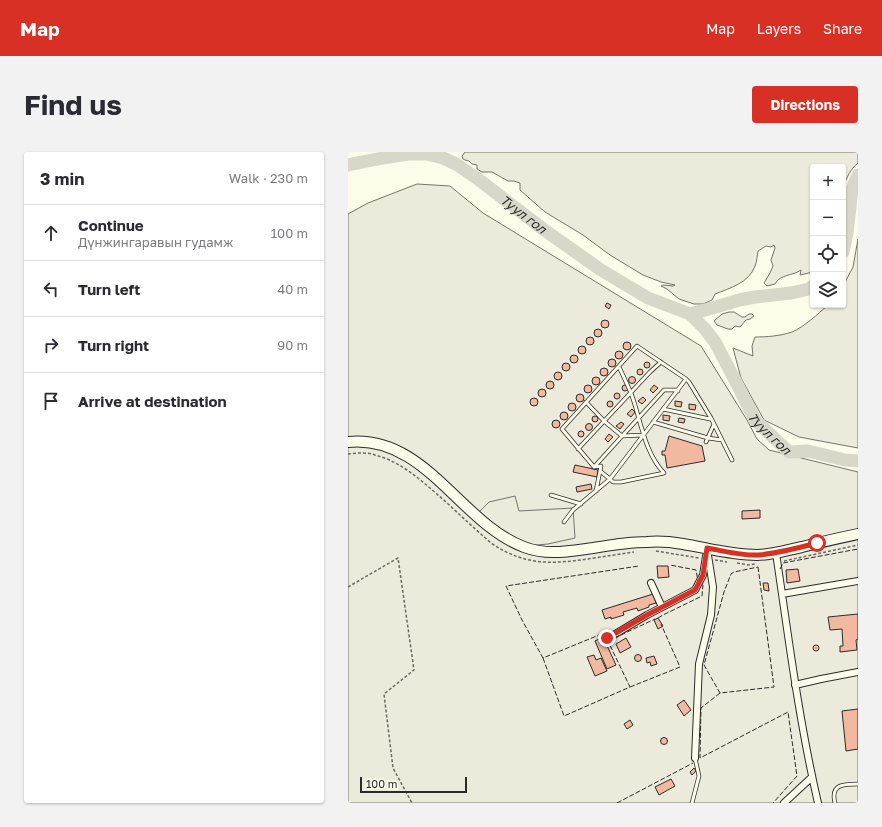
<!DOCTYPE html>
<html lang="en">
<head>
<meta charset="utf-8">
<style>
  :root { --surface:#fff; --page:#f2f2f3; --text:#2b2b33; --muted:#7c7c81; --line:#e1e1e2; --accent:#d93025 }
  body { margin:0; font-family:"Golos Text",sans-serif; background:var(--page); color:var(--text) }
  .controls { position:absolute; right:12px; top:12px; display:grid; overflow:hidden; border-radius:4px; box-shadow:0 1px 3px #0004 }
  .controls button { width:36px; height:36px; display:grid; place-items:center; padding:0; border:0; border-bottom:1px solid var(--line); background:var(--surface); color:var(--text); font:20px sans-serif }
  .scale { position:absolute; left:12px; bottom:10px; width:107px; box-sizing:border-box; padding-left:4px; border:2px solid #2b2b2b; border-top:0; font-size:11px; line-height:14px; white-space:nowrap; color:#2b2b2b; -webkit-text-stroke:3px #fdfbea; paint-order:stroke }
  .stop { position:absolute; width:12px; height:12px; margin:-9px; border:3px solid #d93025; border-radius:50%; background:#fff }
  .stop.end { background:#d93025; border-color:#fff; box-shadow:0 1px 4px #0008 }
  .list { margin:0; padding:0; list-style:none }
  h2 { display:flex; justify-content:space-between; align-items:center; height:52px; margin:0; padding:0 16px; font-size:17px }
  h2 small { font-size:13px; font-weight:400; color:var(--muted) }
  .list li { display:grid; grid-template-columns:26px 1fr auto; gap:12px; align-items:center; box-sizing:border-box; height:56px; padding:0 16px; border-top:1px solid var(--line) }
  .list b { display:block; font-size:15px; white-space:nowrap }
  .list p { margin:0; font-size:13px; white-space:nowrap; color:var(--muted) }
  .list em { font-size:13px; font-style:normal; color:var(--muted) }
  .icon { flex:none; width:22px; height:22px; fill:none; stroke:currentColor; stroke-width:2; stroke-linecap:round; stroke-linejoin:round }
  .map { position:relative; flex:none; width:510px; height:651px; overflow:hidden; border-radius:4px }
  header { display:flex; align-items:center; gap:24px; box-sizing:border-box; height:56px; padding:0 20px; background:var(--accent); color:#fff }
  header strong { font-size:19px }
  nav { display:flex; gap:22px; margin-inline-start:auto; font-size:14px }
  .intro { display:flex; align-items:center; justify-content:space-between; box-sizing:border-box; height:96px; padding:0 24px }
  h1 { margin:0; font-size:28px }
  .button { padding:10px 18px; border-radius:4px; background:var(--accent); color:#fff; font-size:14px; font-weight:700 }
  main { display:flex; gap:24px; padding:0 24px }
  aside { flex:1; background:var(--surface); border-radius:4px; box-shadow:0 1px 3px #0004 }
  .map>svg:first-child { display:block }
  .green { fill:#ecebdb; stroke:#74746e }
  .parking { fill:#eceadb; stroke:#74746e }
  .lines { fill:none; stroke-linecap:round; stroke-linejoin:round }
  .river { stroke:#d8d7c9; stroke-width:13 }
  .building { fill:#f2b8a0; stroke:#2b2b2b }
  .lane-casing { stroke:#2b2b2b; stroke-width:4.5 }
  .street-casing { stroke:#2b2b2b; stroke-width:8 }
  .primary-casing { stroke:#2b2b2b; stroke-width:12 }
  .path { stroke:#6a6964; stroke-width:1.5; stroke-dasharray:3 2; stroke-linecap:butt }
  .lane { stroke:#fdfbea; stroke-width:3 }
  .street { stroke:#fdfbea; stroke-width:6 }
  .primary { stroke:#fdfbea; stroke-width:10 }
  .fence { stroke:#2b2b2b; stroke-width:1; stroke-dasharray:5 2; stroke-linecap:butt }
  .route { stroke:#d93025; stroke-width:5 }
  .labels { text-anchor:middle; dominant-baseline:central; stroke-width:3; stroke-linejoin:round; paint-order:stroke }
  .water-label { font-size:13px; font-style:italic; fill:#2b2b2b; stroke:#fdfbea }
</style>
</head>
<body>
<header>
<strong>Map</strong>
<nav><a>Map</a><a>Layers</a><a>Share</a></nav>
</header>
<div class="intro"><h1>Find us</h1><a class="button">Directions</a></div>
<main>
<aside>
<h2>3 min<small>Walk · 230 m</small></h2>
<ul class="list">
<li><svg class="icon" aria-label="ahead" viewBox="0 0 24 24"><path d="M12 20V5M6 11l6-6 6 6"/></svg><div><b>Continue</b><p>Дүнжингаравын гудамж</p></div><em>100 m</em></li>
<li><svg class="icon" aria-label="left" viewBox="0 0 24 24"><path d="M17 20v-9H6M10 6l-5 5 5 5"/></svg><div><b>Turn left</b></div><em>40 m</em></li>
<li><svg class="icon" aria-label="right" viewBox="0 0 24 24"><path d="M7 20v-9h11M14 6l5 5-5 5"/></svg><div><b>Turn right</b></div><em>90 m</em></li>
<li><svg class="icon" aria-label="arrive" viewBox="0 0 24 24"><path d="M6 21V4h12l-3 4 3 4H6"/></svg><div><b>Arrive at destination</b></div></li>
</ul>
</aside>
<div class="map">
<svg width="510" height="651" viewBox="0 0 510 651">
  <rect width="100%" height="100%" fill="#fdfbea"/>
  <path class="green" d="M117,0h393v11c-8,6 -11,15 -15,24v-20h-30v105l-13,3 1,-5c-8,6 -21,4 -26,14l-8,2 -3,-3 6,-10 3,-7 -2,-6 4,-12 -1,-3 -3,2 -5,-1 -8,5c-1,5 -1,11 -3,15 -6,17 -25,22 -40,28l-3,6 -9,4h-9l-15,-5 -12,-10 -6,-3 2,-1 10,1 2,-1 -14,-3 -18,-7 -33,-20 -27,-20 -38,-23 -25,-22v-7l-6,-2h-6l-16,-9h-10l-5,-3v-4l-5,-1 -3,-3 -4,-1 -2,-1 -1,-3z
    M69,32l33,2 33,27 218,133 46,74 10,19 12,11 89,22v331h-510v-589l20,-11z
    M510,87v209l-59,-11 -35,-17 -23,-42 -8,-30 20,8 -1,-10 3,-9c12,0 25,-1 37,-5 12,-5 26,-18 36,-27h15v-19l10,-19z
    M381,160h5l8,5h3l4,-3h3l2,2 -4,3 -4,1 -6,7 -5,-1 -3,3h-4l-11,-4 -3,-4 8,-7z"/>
  <path class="parking" d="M167,344l4,15 54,-3 2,30 -27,6 -21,2 -51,-31 13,-13z"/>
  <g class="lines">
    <g class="river">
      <path id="s1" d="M0,13l35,-7 25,-4h19l16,4 13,6 22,15 65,50 58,41 47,28 42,16 26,-7 23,-7 16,-3 36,-4 18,-4 4,-3"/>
      <path d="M495,100l4,-19 5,-44 6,-14"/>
      <path id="s2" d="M342,162l15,15 10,13 22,42 18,36 34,32 19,-1 37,9 13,1"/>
    </g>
  </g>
  <path class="building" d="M259,151l4,2 -2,4 -4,-3z
    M253 172a4 4 0 1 1 8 0a4 4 0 1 1-8 0Z
    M246 181a4 4 0 1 1 8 0a4 4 0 1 1-8 0Z
    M238 189a4 4 0 1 1 8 0a4 4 0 1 1-8 0Z
    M275 194a4 4 0 1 1 8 0a4 4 0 1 1-8 0Z
    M230 198a4 4 0 1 1 8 0a4 4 0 1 1-8 0Z
    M267 203a4 4 0 1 1 8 0a4 4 0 1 1-8 0Z
    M222 207a4 4 0 1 1 8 0a4 4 0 1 1-8 0Z
    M260 211a4 4 0 1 1 8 0a4 4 0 1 1-8 0Z
    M296 213a3 3 0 1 1 6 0a3 3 0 1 1-6 0Z
    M214 215a4 4 0 1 1 8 0a4 4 0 1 1-8 0Z
    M252 220a4 4 0 1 1 8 0a4 4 0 1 1-8 0Z
    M289 220a3 3 0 1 1 6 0a3 3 0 1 1-6 0Z
    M206 224a4 4 0 1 1 8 0a4 4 0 1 1-8 0Z
    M280.5 228a3.5 3.5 0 1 1 7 0a3.5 3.5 0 1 1-7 0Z
    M244 229a4 4 0 1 1 8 0a4 4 0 1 1-8 0Z
    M198 233a4 4 0 1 1 8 0a4 4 0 1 1-8 0Z
    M274 236a3 3 0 1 1 6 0a3 3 0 1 1-6 0Z
    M306,233l4,3 -5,5 -3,-3z
    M236 237a4 4 0 1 1 8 0a4 4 0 1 1-8 0Z
    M190 241a4 4 0 1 1 8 0a4 4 0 1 1-8 0Z
    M266 244a3 3 0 1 1 6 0a3 3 0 1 1-6 0Z
    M228 246a4 4 0 1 1 8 0a4 4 0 1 1-8 0Z
    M295,245l3,3 -4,4 -4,-3z
    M182 250a4 4 0 1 1 8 0a4 4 0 1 1-8 0Z
    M327,249l7,1 -1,5 -6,-1z
    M259 252a3 3 0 1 1 6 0a3 3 0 1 1-6 0Z
    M220 255a4 4 0 1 1 8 0a4 4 0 1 1-8 0Z
    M341,252l7,1 -1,5 -6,-1z
    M284,257l3,3 -4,5 -4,-3z
    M212 264a4 4 0 1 1 8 0a4 4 0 1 1-8 0Z
    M315,263l7,1 -1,5 -6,-1z
    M244 267a3 3 0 1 1 6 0a3 3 0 1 1-6 0Z
    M331,266l6,1 -1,4 -6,-1z
    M204 272a4 4 0 1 1 8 0a4 4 0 1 1-8 0Z
    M273,270l3,2 -4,5 -4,-3z
    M237.5 275a3.5 3.5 0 1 1 7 0a3.5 3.5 0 1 1-7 0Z
    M230 282a3 3 0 1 1 6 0a3 3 0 1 1-6 0Z
    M261,282l4,3 -5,5 -3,-3z
    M321,284l33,10 3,15 -38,7 -2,-13h-3v-4h3z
    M227,313l23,5 -1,7 -24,-5z
    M243,332l1,5 -15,3 -1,-5z
    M412,358v8l-18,1v-8z
    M309,414h11l1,11 -11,1z
    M450,417l2,12 -13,2 -1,-13z
    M415,431h5l1,8 -5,-1z
    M305,442l3,9 -7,2v2l-11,4 -1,-3 -14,4 1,3 -13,4v-2l-6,2 -3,-9z
    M510,462v25l-2,1 1,10 -17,2v-6h3l-1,-17 -12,1 -2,-13z
    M310,466l5,8 -5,3 -4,-9z
    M255,485l13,28 -9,4 -12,-28z
    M278,486l5,9 -11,6 -4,-9z
    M465 496a3 3 0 1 1 6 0a3 3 0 1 1-6 0Z
    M286.5 506a3.5 3.5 0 1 1 7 0a3.5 3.5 0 1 1-7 0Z
    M246,503l2,5 5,-2 6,13 -12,5 -8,-19z
    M306,504l3,8 -6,2 -1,-4 -3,1 -1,-5z
    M336,548l7,10 -7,6 -7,-11z
    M510,557v40l-12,2 -4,-40z
    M282,568l3,5 -6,4 -3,-5z
    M312.5 589a3.5 3.5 0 1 1 7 0a3.5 3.5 0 1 1-7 0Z
    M346,616l2,3 -4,4 -2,-3z
    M323,627l4,7 -16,9 -4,-8z"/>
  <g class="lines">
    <g class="lane-casing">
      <path id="lane" d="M238,250l18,19 18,15 21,-1
        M315,257l47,10 1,-1
        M305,270l55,16 14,2 -11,-22 -22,-36 -3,-3
        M374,288l10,20
        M358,290l8,-18
        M230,297l72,-77 11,-10
        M246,315l70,-77h12l2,1
        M248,339l5,-25 -7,1 -32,-38 75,-83 49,33 -76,100 -10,-8
        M203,343l30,9
        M216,370l9,-12 37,-31 3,3h8l43,-9c-20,-21 -23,-53 -33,-80 -4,-9 -8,-18 -12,-26
        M344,651l7,-27 -4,-18
        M487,651c-5,-19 9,-19 23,-19"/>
    </g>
    <g class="street-casing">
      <path id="street" d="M428,401l6,41 76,-13
        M303,431l11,24
        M434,442c10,70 20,140 36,209
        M259,487l40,-24 48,-25 8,-15 3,-19
        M447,533l26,-6 37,-7
        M347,606l4,-94 12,-49 2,-28 -6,-38
        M436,651l28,-26"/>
    </g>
    <g class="primary-casing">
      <path id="primary" d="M0,290c77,-8 112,81 176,105 23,9 46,4 69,1 18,-3 36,-6 54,-6 12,-1 24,0 36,2 24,4 49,11 74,11 15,0 30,-5 45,-8 19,-5 37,-9 56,-13"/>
    </g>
    <path class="path" d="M0,302c9,-1 19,-2 27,1 28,7 50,29 71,47 15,14 30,28 45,41 35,24 64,21 103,15 14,-2 27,-4 40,-6
      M308,399l43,7
      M367,408l12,2
      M436,409l74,-16
      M389,411l12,2 6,-1
      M0,435l50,-29 16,112 -30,24 9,74 19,35"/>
    <use href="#lane" class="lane"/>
    <use href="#street" class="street"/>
    <use href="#primary" class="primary"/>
    <path class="fence" d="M410,415l16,120 -54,6 -16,-28 20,-73 7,-18 3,-2z
      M432,417l3,-6 75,-14
      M310,466l5,-3 39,-19 1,-11 -5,-4 -2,-11 -26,-5
      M260,489l47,-22
      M195,506l21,58 66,-29 -26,-54 -61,25 -21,-38 -16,-34 133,-20
      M282,535l50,-20 -19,-43
      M372,541l-19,15 -1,50 88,-46 9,64 -24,27
      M269,651l76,-40"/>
  </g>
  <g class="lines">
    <path class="route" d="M259,486l40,-23 48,-25 8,-15 4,-27c17,3 35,8 52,7 20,-2 39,-7 58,-12"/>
  </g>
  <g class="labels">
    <g class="water-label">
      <text stroke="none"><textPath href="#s1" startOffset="195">Туул гол</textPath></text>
      <text stroke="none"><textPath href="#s2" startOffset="145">Туул гол</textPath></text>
    </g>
  </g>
</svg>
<div class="controls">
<button>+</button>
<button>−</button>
<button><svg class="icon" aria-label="locate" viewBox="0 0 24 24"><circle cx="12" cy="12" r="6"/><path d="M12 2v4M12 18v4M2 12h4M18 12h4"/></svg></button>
<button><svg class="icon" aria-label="layers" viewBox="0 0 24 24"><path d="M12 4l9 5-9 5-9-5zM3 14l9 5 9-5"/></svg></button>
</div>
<div class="scale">100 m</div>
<div class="stop" style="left:469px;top:391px"></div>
<div class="stop end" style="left:259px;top:486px"></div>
</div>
</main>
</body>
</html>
